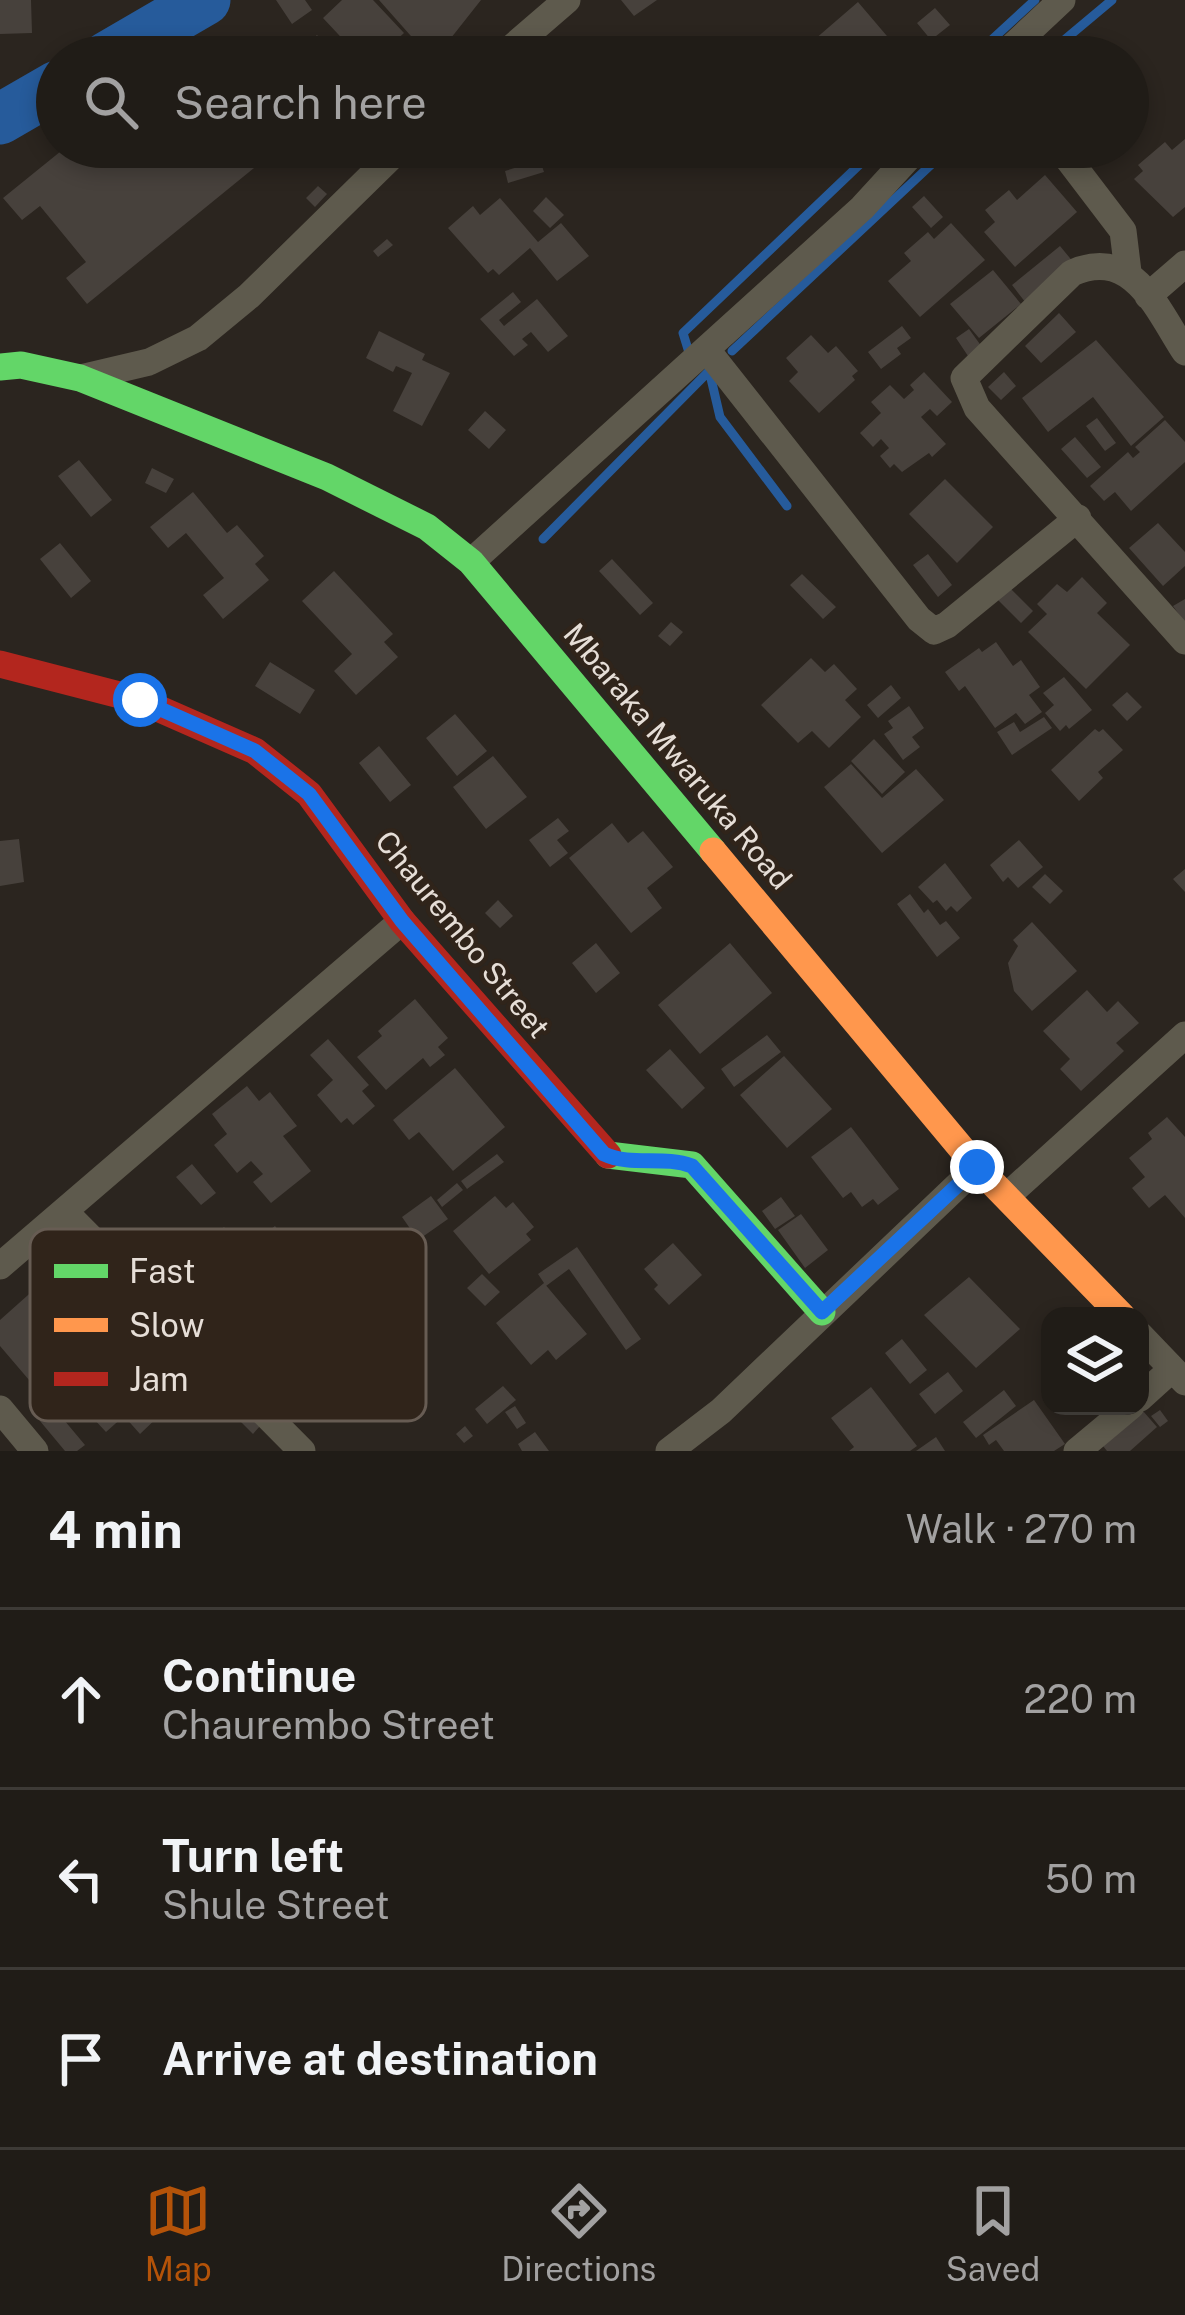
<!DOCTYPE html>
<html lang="en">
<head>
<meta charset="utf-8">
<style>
  :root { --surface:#201c17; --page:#2d2924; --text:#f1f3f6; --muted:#a2a1a1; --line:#3d3a36; --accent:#b45309 }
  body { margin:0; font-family:"Public Sans",sans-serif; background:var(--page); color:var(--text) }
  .controls { position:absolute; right:36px; bottom:36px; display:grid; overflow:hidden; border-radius:24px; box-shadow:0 6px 18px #0003 }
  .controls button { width:108px; height:108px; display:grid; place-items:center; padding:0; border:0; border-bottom:3px solid var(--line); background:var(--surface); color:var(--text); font:60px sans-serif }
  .stop { position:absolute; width:36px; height:36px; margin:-27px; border:9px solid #1a73e8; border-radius:50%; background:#fff }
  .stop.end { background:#1a73e8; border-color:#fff; box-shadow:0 3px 12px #0008 }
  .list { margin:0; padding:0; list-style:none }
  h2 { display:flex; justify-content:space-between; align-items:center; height:156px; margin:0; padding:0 48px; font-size:51px }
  h2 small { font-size:39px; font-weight:400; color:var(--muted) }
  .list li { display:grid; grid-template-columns:78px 1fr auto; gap:36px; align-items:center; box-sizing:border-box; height:180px; padding:0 48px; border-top:3px solid var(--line) }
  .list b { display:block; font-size:45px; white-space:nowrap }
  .list p { margin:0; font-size:39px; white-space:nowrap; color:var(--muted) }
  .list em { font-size:39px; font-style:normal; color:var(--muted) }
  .icon { flex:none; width:66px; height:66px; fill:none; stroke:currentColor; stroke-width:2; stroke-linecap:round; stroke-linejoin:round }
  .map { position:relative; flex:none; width:1185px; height:1451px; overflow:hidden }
  .search { position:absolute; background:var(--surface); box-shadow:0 6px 18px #0003; left:36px; right:36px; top:36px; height:132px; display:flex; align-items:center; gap:30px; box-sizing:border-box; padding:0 42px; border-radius:66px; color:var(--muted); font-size:45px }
  .sheet { height:696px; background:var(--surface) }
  nav { display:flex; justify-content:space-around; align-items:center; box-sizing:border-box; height:168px; border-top:3px solid var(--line); background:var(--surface); font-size:33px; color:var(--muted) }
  nav a { display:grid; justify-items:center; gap:6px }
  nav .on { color:var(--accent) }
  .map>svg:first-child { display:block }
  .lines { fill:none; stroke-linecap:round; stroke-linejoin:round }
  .stream { stroke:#265b9b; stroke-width:9 }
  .river { stroke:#265b9b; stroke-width:51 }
  .building { fill:#47413c }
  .street { stroke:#5e5a4d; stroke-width:27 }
  .fast { stroke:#63d668; stroke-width:27 }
  .slow { stroke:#ff974d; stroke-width:27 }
  .jam { stroke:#b3261e; stroke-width:27 }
  .route { stroke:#1a73e8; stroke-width:15 }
  .labels { text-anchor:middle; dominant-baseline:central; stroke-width:9; stroke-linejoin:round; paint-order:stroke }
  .street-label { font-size:30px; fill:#e6ded7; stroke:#30241a }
  .key { fill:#30241a; stroke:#675c53; stroke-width:3 }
  .key-label { font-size:33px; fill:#e6ded7 }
</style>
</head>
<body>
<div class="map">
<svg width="1185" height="1451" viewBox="0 0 1185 1451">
  <rect width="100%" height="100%" fill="#2b251f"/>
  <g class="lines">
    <path class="stream" d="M973,57l62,-57
      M1044,57l68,-57
      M732,351l218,-204
      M691,359l-8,-26 195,-186
      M709,370l11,47 67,89
      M543,539l171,-173"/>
    <path class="river" d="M107,57l98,-57
      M0,119l57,-33"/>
  </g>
  <path class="building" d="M0,0h31l1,33 -32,1z
    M276,0h29l7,10 -20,14z
    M342,0h31l31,33 -25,23 -16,-17 -11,10 -29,-31z
    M379,0h102l-30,38 -16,7 -9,-9 -8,8z
    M621,0h36l-23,16z
    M858,2l40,47 -10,8h-71l-10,-11z
    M935,8l15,17 -19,15 -14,-17z
    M317,35l20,22h-46z
    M1185,139v68l-12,10 -39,-38 9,-8 -5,-6 27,-23 7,8z
    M66,147h171l17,21 -167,136 -21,-26 20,-16 -46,-56 -18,14 -19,-22z
    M612,147h35l-20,18z
    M653,147h23l-13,12z
    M540,160l4,12 -36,11 -3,-12z
    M1045,175l32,37 -62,55 -31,-35 11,-10 -10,-12 24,-20 8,10z
    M318,186l9,8 -12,13 -9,-9z
    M924,196l19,21 -12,11 -19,-21z
    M546,197l18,18 -14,13 -17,-17z
    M500,198l38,44 23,-19 28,33 -32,25 -27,-33 -31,27 -6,-6 -5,4 -40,-45 25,-22 7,9z
    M951,223l34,37 -65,57 -32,-36 23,-20 -7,-8 24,-21 6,7z
    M387,239l6,6 -15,12 -5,-6z
    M1060,246l14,17 -45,44 -17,-22z
    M993,270l28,34 -42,34 -29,-34z
    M513,292l8,10 -22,18 5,6 33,-27 31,37 -20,16 -17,-20 -9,7 6,6 -14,11 -34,-37z
    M1059,313l17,19 -35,31 -16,-17z
    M902,326l9,12 -14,10 4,6 -20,15 -13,-17z
    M969,329l13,18 -14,9 -12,-18z
    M379,331l46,23 -3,6 28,13 -28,53 -29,-15 19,-38 -16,-7 -3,6 -27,-14z
    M811,335l17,18 8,-7 22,25 -6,5 3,4 -36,33 -30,-32 9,-9 -12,-14z
    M1096,340l68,77 -33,29 -38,-49 -45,35 -26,-34z
    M924,372l28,30 -15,14 -7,-7 -9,8 25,27 -14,13 -3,-4 -27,19 -8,-8 -4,4 -10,-12 9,-8 -8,-9 -8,8 -13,-14 21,-20 -10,-11 19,-17 14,14 10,-9 -4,-5z
    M1004,372l12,14 -15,14 -13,-13z
    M485,411l21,19 -17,19 -21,-19z
    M1097,418l19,25 -11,8 -19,-25z
    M1165,420l20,22v20l-54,49 -16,-19 -11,9 -14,-15 38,-34 5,6 7,-6 -5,-5z
    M1075,437l26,30 -14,11 -26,-29z
    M79,460l33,40 -21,17 -33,-41z
    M152,468l22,11 -8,14 -21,-10z
    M945,479l48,48 -36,36 -48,-49z
    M193,492l34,41 10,-8 27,31 -9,8 14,16 -46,39 -20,-24 21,-17 -38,-45 -18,15 -18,-21z
    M1158,523l27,29v14l-22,20 -34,-38z
    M60,543l31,38 -20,17 -31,-39z
    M928,554l24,31 -14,12 -25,-32z
    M612,559l41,44 -13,12 -41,-44z
    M334,571l59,63 -9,8 14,15 -42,38 -22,-24 18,-17 -50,-53z
    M802,574l34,33 -13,12 -33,-34z
    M1082,577l25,26 -10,10 33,32 -44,44 -58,-57 19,-18 -10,-10 20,-20 10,8z
    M1005,583l28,28 -12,12 -28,-28z
    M1185,599v24l-12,-17z
    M671,622l12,10 -13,14 -12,-10z
    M996,642l17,24 8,-6 19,27 -11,8 13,17 -17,12 -9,-11 -21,15 -30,-42 -6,5 -14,-19 34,-24 3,4z
    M811,658l14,14 9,-8 23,25 -12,11 16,17 -32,31 -17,-17 -14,12 -37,-38z
    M270,662l45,28 -15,24 -45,-28z
    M1064,677l28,33 -23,19 -3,-4 -6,6 -15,-18 9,-8 -11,-12z
    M891,685l10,13 -23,20 -11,-13z
    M1127,692l15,15 -15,14 -15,-16z
    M909,706l15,22 -12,9 8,10 -17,13 -19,-26 9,-6 -5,-7z
    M455,714l32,37 -30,25 -31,-38z
    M1044,717l8,11 -40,27 -15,-23 17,-10 6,10z
    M1095,729l4,3 4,-3 20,21 -25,22 5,6 -24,23 -28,-31z
    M874,739l31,33 -23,22 -31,-33z
    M379,746l32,39 -21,17 -31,-39z
    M493,756l34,41 -41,32 -33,-42z
    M851,764l31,34 34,-29 28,31 -62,53 -58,-66z
    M558,818l11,13 -12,9 11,13 -18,14 -21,-27z
    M612,823l16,20 15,-12 30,36 -26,21 15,20 -31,25 -62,-75z
    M19,839l5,43 -24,4v-45z
    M1019,840l24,27 -25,21 -10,-11 -5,5 -13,-17z
    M945,863l27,35 -15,14 -6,-6 -5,5 -9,-11 -4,3 -15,-16z
    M1185,869v23l-12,-13z
    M1045,874l18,17 -13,13 -18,-17z
    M910,894l14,19 4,-4 12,16 6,-4 14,17 -23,19 -40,-53z
    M498,900l15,16 -13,12 -15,-15z
    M1032,922l45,49 -45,40 -18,-20 -6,-28 10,-17 -5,-6z
    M596,943l24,30 -24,20 -24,-30z
    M730,943l42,50 -72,61 -42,-49z
    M1087,990l20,22 11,-11 21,22 -23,20 8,8 -43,40 -21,-22 10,-10 -27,-28z
    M415,999l33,39 -10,9 7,8 -15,12 -7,-9 -37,32 -29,-33 25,-21 -4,-5z
    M767,1035l14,17 -47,35 -13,-18z
    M328,1039l41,46 -7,6 13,15 -22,19 -6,-7 -6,5 -24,-28 16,-15 -23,-25z
    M670,1049l35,39 -23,21 -36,-39z
    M784,1056l48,53 -45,39 -47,-53z
    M455,1068l50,59 -52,44 -34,-39 -10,8 -16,-20z
    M247,1086l12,15 11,-9 27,34 -14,10 28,35 -40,32 -18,-21 10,-8 -12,-13 -14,12 -23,-28 13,-11 -15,-20z
    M1167,1117l18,20v81l-20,-23 -16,13 -17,-20 13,-11 -16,-19 23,-19 -4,-6z
    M851,1127l48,62 -21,16 -5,-6 -11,8 -11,-15 -8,6 -32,-41z
    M497,1154l7,8 -37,27 -6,-8z
    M192,1164l24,29 -15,12 -25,-28z
    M457,1183l6,7 -21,17 -5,-7z
    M431,1196l17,23 -30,21 -16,-23z
    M495,1196l11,12 7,-6 21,25 -8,7 5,6 -42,34 -36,-43z
    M781,1197l14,19 -20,13 -13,-18z
    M801,1214l27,36 -23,18 -27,-38z
    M275,1226l25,33 -14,10 -25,-32z
    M224,1227l30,36 -57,47 -30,-36z
    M389,1228l16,24 -29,20 -17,-25z
    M673,1243l29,32 -33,30 -15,-16 4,-4 -14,-16z
    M577,1247l64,92 -15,11 -57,-81 -23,17 -8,-12z
    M482,1274l18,18 -15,14 -18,-18z
    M969,1277l51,52 -44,39 -52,-53z
    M544,1283l43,51 -31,26 -8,-10 -17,15 -35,-42z
    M37,1287l33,37 -23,20 16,19 -28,24 -35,-41v-26z
    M902,1339l25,31 -17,14 -25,-31z
    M116,1343l29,30 -10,10 27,30 -22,21 -16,-18 -18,16 -14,-15 -6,5 -13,-13 9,-8 -13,-15z
    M948,1372l15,19 -28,23 -16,-20z
    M503,1386l13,14 -29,24 -12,-15z
    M871,1387l46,59 -7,5h-61l5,-4 -23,-29z
    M1004,1390l12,16 -40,32 -13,-16z
    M1034,1400l31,44 -11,7h-50l-8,-11 -7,5 -6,-10z
    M237,1403l23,23 -7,8 -24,-24z
    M515,1406l11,17 -9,6 -12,-17z
    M54,1408l31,37 -8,6h-12l-25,-30z
    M1160,1410l8,11 -8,6 -9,-11z
    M1143,1411l14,16 -27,24h-23l-4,-5z
    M465,1426l8,10 -9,7 -8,-9z
    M535,1432l14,19h-27l-4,-7z
    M936,1437l9,14h-29z"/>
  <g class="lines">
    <path class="street" d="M501,57l66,-57
      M1001,57l61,-57
      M1059,147l64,84 5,41
      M1148,296l37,-32
      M707,350l212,269 15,12 13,-6 131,-107
      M1185,352c-28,-43 -52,-106 -113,-79l-108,105 13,30 208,233
      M81,378l68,-16 49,-24 51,-42 152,-149
      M471,562l391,-354 56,-61
      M1007,1196l178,-161
      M65,1212l237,239
      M0,1266l402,-345
      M1140,1335l45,47
      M1140,1398l32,-29
      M0,1409l35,42
      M669,1451l52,-40 256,-244
      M1077,1451l54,-45"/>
    <path class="fast" d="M0,367l21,-2 59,13 247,99 100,50 44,35 242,289
      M608,1155l84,10 130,147"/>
    <path class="slow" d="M713,851l264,316 145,149"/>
    <path class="jam" d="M0,664l139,36 116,51 54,43 93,127 206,234"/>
  </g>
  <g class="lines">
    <path class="route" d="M140,700l115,51 54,43 93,127 202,233c28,13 59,1 88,12l130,146 155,-145"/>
  </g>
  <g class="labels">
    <g class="street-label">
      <text transform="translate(678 756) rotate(50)">Mbaraka Mwaruka Road</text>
      <text transform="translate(463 934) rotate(51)">Chaurembo Street</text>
    </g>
  </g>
  <rect x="30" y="1229" width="396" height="192" rx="18" class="key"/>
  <rect x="54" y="1264" width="54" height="14" fill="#63d668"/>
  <rect x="54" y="1318" width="54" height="14" fill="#ff974d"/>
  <rect x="54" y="1372" width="54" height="14" fill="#b3261e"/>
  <g class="key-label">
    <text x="129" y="1283">Fast</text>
    <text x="129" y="1337">Slow</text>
    <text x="129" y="1391">Jam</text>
  </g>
</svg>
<div class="controls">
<button><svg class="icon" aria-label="layers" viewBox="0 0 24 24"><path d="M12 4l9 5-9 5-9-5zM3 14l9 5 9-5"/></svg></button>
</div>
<div class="stop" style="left:140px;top:700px"></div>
<div class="stop end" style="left:977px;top:1167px"></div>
<div class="search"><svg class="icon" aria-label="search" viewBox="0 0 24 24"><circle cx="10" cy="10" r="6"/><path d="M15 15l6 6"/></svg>Search here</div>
</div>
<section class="sheet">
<h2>4 min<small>Walk · 270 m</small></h2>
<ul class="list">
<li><svg class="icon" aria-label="ahead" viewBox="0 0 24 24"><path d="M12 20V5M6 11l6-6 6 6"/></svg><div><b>Continue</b><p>Chaurembo Street</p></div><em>220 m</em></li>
<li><svg class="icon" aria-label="left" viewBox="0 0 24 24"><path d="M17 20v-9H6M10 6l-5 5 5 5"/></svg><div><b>Turn left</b><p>Shule Street</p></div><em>50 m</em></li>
<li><svg class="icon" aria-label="arrive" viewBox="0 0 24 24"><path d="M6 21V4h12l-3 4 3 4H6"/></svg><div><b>Arrive at destination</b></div></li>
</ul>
</section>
<nav>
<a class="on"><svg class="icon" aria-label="map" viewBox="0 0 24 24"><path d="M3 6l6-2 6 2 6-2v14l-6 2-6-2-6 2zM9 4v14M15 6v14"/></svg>Map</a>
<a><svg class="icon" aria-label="directions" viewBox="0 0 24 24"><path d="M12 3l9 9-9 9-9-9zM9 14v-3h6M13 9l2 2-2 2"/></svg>Directions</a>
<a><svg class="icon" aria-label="saved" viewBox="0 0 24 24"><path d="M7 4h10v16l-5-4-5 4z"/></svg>Saved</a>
</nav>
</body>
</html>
